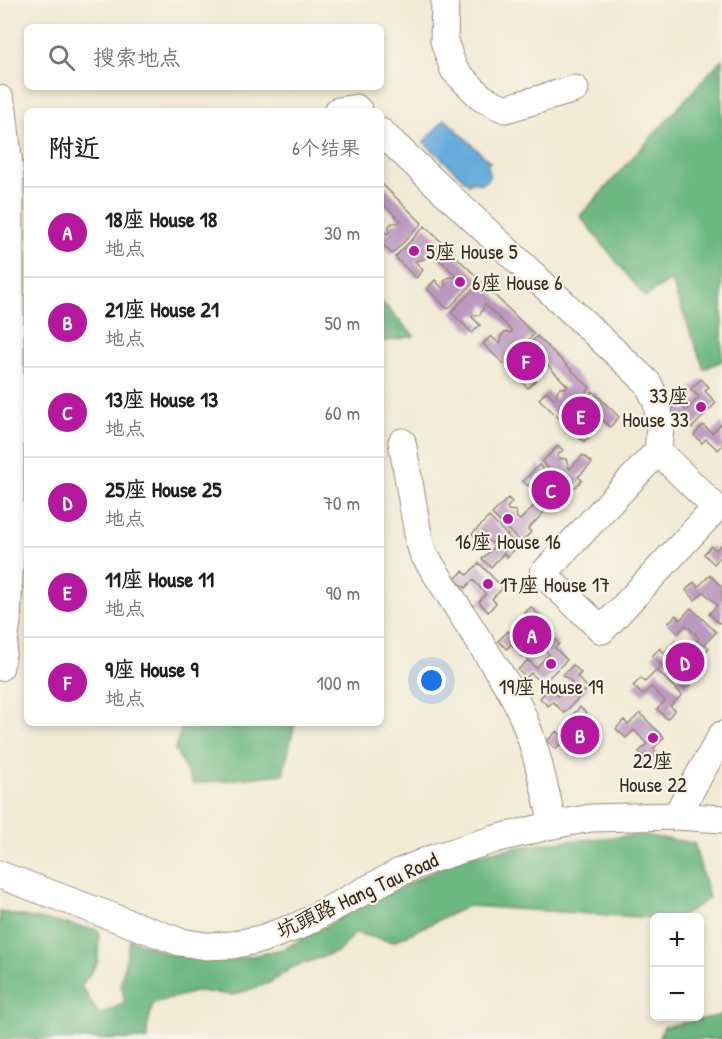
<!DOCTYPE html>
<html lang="zh">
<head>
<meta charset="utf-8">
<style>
  :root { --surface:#fff; --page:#f6f6f6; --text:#202124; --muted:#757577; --line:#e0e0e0; --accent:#b5179e }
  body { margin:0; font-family:"Patrick Hand","LXGW WenKai TC",sans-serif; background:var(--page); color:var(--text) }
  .controls { position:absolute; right:18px; bottom:18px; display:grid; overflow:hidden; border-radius:9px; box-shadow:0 3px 9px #0003 }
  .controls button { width:54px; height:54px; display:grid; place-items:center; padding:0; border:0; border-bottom:2px solid var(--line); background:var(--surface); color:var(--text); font:30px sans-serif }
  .you { position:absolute; left:432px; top:681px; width:21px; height:21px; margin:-15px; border:4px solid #fff; border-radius:50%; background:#1a73e8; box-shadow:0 0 0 9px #1a73e833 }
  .badge { display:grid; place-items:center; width:39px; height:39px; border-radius:50%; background:var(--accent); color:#fff; font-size:20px; font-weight:700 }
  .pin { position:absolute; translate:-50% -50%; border:3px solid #fff; box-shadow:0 2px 6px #0006 }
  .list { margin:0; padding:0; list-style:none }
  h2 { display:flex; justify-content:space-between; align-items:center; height:78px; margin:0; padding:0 24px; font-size:26px }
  h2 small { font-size:20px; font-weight:400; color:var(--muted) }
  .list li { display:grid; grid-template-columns:39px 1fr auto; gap:18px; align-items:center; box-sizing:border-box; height:90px; padding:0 24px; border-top:2px solid var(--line) }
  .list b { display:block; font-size:22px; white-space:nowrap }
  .list p { margin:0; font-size:20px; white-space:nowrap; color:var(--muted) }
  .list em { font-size:20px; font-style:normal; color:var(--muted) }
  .icon { flex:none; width:33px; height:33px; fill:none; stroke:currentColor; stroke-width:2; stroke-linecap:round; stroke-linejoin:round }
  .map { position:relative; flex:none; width:722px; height:1039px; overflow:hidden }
  .search { position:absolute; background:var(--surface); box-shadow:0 3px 9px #0003; left:24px; top:24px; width:360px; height:66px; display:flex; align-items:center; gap:15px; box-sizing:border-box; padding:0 21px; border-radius:9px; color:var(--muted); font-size:22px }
  .panel { position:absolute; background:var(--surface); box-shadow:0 3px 9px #0003; left:24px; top:108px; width:360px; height:618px; border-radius:9px }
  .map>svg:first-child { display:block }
  .forest { fill:#6cb880; stroke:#54714f; stroke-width:1.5 }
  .water { fill:#65acdc; stroke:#506b7d; stroke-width:1.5 }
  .building { fill:#bb98bf }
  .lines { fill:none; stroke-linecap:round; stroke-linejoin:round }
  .minor-casing { stroke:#968a7a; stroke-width:29 }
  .minor { stroke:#fff; stroke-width:27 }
  .poi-dot { fill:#b5179e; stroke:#f7f3e8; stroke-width:2 }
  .labels { text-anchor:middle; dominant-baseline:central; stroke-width:4.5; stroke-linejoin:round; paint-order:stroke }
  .poi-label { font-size:21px; fill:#3b2a1e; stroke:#f7f3e8; text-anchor:start }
  .street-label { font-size:21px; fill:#3b2a1e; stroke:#f7f3e8 }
</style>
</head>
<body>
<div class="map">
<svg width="722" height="1039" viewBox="0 0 722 1039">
  <rect width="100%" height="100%" fill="#f7f3e8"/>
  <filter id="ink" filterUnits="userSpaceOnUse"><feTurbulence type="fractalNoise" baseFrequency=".0167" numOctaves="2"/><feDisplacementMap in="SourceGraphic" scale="12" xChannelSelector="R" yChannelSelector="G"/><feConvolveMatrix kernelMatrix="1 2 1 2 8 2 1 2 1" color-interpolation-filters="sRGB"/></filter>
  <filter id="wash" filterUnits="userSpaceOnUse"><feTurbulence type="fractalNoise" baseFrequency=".008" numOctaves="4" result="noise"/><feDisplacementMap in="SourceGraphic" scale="24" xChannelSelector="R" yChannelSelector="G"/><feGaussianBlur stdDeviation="1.35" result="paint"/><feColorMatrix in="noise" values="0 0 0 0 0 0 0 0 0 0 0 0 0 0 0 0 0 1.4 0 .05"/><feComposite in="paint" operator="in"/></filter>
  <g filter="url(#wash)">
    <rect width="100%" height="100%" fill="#f2ead5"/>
    <path class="forest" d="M722,59v302l-18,8 -33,-89 -26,17 -65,-81z
      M381,301l33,35 -33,6z
      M183,723h112l-12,51 -90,10 -18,-35z
      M640,835l54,8 15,55 -28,19 -27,1 -186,-12 -75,36 -38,-9 -16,18 -46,16 -24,16 -36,12 -34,-4 -46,12 -6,25 1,11h-148v-127l99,18 -1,32 -17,24 18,29 26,-12 -4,-20 9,-44 39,15 58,7 57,-12 62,-34 119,-60 91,-13z
      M722,1015v24h-64l6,-12z"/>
    <path class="water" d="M445,119l45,43 -3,3c8,12 -3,24 -15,16l-3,3 -45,-42z"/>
    <g id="blocks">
      <path class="building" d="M381,183l41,40 -30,31 -11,-11v-15l6,6 2,-2v-6l3,-3h6l2,-3 -19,-18z
        M425,226l53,52 -30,31 -21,-20 8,-9 8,9 2,-2v-7l3,-2 3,-1h3l2,-1 -28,-28 -2,9 -2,2 -9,2 8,9 -7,8 -21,-21z
        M481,282l53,52 -30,30 -21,-20 8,-8 8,8 2,-2v-6l3,-3 3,-1 3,1 2,-2 -27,-27 -5,11h-7l-1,2 8,8 -8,8 -21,-21z
        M537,336l53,52 -30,31 -21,-20 8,-8 8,8 2,-2v-6l3,-3h6l2,-2 -28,-28 -2,2v7l-2,2 -7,1 -1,2 8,8 -8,8 -21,-21z
        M701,379l8,8 -4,4 11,12 -24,25 -12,-12 -3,5 -9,-9 10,-9 8,8 13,-14 -8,-8z
        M593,391l26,26 -9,10 -14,-14 -2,2v6l-3,3h-6l-2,2 8,8 -7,8 -21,-20z
        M722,423v23l-4,4 -12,-11 -4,4 -8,-8 9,-10 9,8z
        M558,446l5,4 -6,6 2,2 7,1 2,7 2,3 13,-14 9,8 -14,14 4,3 -11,11 -29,-29z
        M539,465l29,29 -10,10 -3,-3 -27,28 3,3 -10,10 -29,-28 16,-16 4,4 -5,6 1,2 8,1 1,7 3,2 27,-27 -3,-3 -7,-1 -3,-9 -6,6 -5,-5z
        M489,517l29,29 -11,11 -3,-4 -13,14 -9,-8 14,-14 -3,-2 -7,-2 -1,-7 -2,-2 -6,6 -5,-4z
        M722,544v11l-8,9 -10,-10 7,-8 5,4z
        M479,563l24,25 -11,11 4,4 -8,9 -9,-10 7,-8 -13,-14 -8,8 -10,-9 8,-8 4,4z
        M710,575l12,12v34l-3,2 -10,-9 8,-9 -13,-13 -9,8 -9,-10 8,-8 4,5z
        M531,607l8,8 -4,5 12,11 -25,25 -11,-12 -4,5 -9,-8 10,-10 8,8 13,-14 -8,-8z
        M691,608l25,24 -11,12 4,4 -8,8 -9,-9 7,-9 -13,-13 -8,8 -10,-10 8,-8 4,5z
        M551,636l8,8 -4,4 12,12 -25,24 -11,-11 -5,5 -8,-8 10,-10 8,8 13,-14 -8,-8z
        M675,641l25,25 -11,11 4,4 -8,8 -9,-9 7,-8 -14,-14 -7,8 -10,-10 8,-8 4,5z
        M573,665l8,8 -4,4 11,11 -24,25 -11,-11 -5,4 -8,-8 10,-10 8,8 14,-14 -9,-7z
        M657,670l25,25 -12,11 5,4 -8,9 -10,-10 8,-8 -14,-14 -8,8 -10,-9 8,-8 4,4z
        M580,707l8,8 -4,5 12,11 -24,25 -12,-12 -4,5 -9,-8 10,-10 8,8 14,-14 -8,-8z
        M640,713l24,25 -11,11 5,4 -8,9 -11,-10 8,-8 -13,-14 -8,8 -10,-9 8,-9 4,5z"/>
    </g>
  </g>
  <g filter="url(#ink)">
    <use href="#blocks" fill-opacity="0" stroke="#968a7a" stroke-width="1.5"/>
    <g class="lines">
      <g class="minor-casing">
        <path id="minor" d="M445,0l-1,41 10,29 28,28 23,11 70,-20
          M0,99l3,11 7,65v381l-3,67 -7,44
          M338,111l18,-3 3,3
          M381,132l267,251 9,20 3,23 -2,25 58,57 -114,122 -59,-56 115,-123
          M402,442l17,98 4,13 88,138c23,44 31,86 42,134
          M676,816l46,-81
          M0,875l180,67 26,4 26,-1 29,-6 37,-13 102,-54 34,-14 61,-19 58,-14 38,-7 85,-2 46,3"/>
      </g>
      <use href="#minor" class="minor"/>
    </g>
  </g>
  <g class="poi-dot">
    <circle cx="414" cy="251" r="6"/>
    <circle cx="460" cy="282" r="6"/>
    <circle cx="701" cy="407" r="6"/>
    <circle cx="508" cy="519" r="6"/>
    <circle cx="488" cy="584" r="6"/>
    <circle cx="551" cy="664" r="6"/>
    <circle cx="653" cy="738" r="6"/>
  </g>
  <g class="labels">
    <g class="poi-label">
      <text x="426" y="251">5座 House 5</text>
      <text x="472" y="282">6座 House 6</text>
      <text x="689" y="395" text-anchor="end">33座<tspan x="689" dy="24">House 33</tspan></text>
      <text x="508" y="541" text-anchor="middle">16座 House 16</text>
      <text x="500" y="584">17座 House 17</text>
      <text x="551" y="686" text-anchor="middle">19座 House 19</text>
      <text x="653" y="760" text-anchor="middle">22座<tspan x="653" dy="24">House 22</tspan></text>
    </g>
    <g class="street-label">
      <text transform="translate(357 895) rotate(-25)">坑頭路 Hang Tau Road</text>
    </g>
  </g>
</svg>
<div class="controls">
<button>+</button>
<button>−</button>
</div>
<div class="you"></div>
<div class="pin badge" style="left:532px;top:635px">A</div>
<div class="pin badge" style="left:580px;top:735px">B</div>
<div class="pin badge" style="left:551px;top:490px">C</div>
<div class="pin badge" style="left:685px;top:662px">D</div>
<div class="pin badge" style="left:581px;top:416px">E</div>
<div class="pin badge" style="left:526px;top:361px">F</div>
<div class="search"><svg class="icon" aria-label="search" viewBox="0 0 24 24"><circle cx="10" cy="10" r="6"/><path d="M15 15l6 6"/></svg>搜索地点</div>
<section class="panel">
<h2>附近<small>6个结果</small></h2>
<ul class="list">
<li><span class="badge">A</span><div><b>18座 House 18</b><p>地点</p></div><em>30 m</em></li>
<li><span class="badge">B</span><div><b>21座 House 21</b><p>地点</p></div><em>50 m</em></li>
<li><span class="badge">C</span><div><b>13座 House 13</b><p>地点</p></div><em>60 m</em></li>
<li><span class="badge">D</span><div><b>25座 House 25</b><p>地点</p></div><em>70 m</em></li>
<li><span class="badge">E</span><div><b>11座 House 11</b><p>地点</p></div><em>90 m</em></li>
<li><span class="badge">F</span><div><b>9座 House 9</b><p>地点</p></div><em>100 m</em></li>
</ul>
</section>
</div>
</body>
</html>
